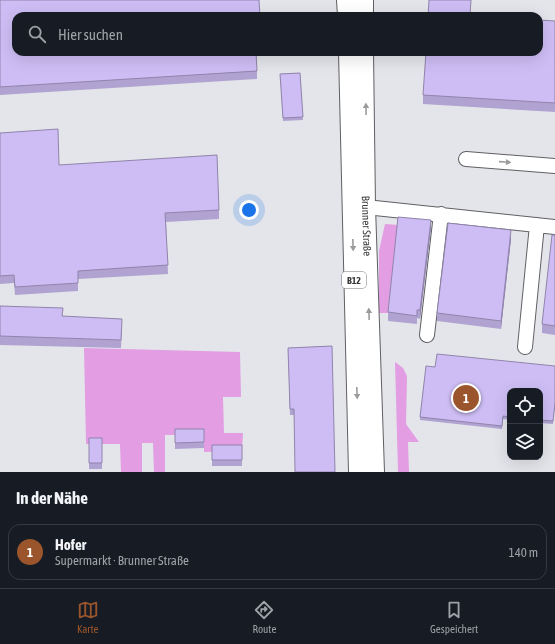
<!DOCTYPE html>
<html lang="de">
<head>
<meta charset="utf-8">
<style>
  :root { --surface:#171b24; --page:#20242c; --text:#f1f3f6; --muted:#9ea1a6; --line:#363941; --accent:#9b552c }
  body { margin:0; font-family:"Asap Condensed",sans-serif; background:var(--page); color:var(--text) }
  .controls { position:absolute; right:12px; bottom:12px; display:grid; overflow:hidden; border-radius:8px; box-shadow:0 4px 16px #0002 }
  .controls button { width:36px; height:36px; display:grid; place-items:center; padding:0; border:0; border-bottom:1px solid var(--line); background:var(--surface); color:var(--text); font:20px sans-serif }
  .you { position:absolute; left:249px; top:210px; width:14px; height:14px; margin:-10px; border:3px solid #fff; border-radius:50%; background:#1a73e8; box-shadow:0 0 0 6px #1a73e833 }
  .badge { display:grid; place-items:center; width:26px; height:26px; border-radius:50%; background:var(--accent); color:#fff; font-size:13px; font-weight:700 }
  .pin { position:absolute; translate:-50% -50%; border:2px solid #fff; box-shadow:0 1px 4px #0006 }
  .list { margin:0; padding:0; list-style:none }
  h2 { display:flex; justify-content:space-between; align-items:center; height:52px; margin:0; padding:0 16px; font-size:17px }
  h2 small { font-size:13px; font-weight:400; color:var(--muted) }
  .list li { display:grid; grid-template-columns:26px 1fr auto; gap:12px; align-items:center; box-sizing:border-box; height:56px; margin:0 8px 8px; padding:0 8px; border:1px solid var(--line); border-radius:12px }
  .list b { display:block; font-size:15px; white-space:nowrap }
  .list p { margin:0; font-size:13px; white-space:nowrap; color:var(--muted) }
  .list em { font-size:13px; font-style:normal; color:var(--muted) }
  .icon { flex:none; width:22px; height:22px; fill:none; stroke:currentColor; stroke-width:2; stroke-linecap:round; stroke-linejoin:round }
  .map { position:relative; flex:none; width:555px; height:472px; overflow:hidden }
  .search { position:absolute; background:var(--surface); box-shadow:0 4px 16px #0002; left:12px; right:12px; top:12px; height:44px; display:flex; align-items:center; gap:10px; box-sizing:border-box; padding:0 14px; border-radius:12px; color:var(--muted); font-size:15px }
  .sheet { height:116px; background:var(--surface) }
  nav { display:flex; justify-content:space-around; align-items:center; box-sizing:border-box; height:56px; border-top:1px solid var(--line); background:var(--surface); font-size:11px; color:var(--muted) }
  nav a { display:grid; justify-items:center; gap:2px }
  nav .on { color:var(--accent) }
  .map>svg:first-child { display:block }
  .green { fill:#e29de3 }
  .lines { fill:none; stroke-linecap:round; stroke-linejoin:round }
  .minor-casing { stroke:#5f6064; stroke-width:16 }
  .major-casing { stroke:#5f6064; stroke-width:20 }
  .minor { stroke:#fff; stroke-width:14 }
  .major { stroke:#fff; stroke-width:18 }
  .wall { fill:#b0a3d2 }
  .shaded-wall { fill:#9084ab }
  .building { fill:#cdbdf4; stroke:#9084ab }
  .oneway { fill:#9a9b9c }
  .labels { text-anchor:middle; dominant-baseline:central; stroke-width:3; stroke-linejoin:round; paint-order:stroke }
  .shield { fill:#fff; stroke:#727374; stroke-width:1 }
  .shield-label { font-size:10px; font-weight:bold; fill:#363739 }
  .street-label { font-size:11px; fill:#363739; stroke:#fff }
</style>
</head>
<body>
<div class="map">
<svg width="555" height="472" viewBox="0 0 555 472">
  <rect width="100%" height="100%" fill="#e4e5ea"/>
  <path class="green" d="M385,224l13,1 -10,88h-9v-62z
    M84,348l156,4 1,45h-18l1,36h19l-1,18 -38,1v-17h-39v37h-11l-1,-29h-11v29h-21l-1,-28h-34z
    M395,362l8,6 4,8 -1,48 13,18h-11l1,30h-11z"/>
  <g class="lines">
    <g class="minor-casing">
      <path id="minor" d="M466,159l89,7
        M356,206l199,21
        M427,335l14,-121
        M525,347l12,-122"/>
    </g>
    <g class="major-casing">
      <g id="major">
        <path d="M346,0l1,16"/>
        <path d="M364,0v16"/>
        <path d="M348,52l10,420"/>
        <path id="s1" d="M364,52l2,155 9,265"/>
      </g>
    </g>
    <use href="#minor" class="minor"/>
    <use href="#major" class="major"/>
  </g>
  <path class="wall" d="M0,0l16,16 241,55v8l-257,16z
    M555,21v91l-132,-8v-9z
    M300,73l3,47 -20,1 -3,-47z
    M0,133l59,32 160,45v9l-53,3 2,52 -90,5v12l-63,4 -1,-12 -14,1z
    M431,228l-11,91 -3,-1v6l-29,-3v-9z
    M555,235v100l-13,-2v-9z
    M511,239l-10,90 -64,-8v-8z
    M0,306l63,10 59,12 -1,20 -121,-3z
    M332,346l-38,69h-4l-2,-67z
    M555,366v40l-2,18 -13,-1v-32h-30v29l-7,-1 -1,10 -82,-9v-3l15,-50z
    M175,429h29v19l-29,1z
    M89,438h13v31h-13z
    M212,445h30v21h-30z"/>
  <path class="shaded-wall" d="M431,220v8l-11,91v-9z
    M511,230v9l-10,90v-8z"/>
  <path class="building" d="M0,0h259l1,16h-244v36h240l1,19 -257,16z
    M429,0h42l-1,15 9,1h-51z
    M539,20l16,1v82l-132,-8 3,-43h113z
    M300,73l3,44 -20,1 -3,-44z
    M58,129l1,36 158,-10 2,55 -54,3 3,52 -90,6v12l-63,4 -1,-12 -14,1v-143z
    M398,217l33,3 -11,90h-3v6l-29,-4z
    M448,223l63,7 -10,91 -64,-8z
    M552,235h3v91l-13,-2z
    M0,306l63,2 -1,8 60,3 -1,21 -121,-4z
    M332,346l3,126h-40l-1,-63h-4l-2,-61z
    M437,354l118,12v37l-2,18 -13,-1v-29h-30v26l-7,-1 -1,10 -82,-9 6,-51 9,1z
    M175,429h29v13l-29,1z
    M89,438h13v25h-13z
    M212,445h30v15h-30z"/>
  <defs><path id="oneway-solid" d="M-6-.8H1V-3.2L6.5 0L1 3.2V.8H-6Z"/></defs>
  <g class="oneway">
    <use href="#oneway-solid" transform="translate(366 109) rotate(-91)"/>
    <use href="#oneway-solid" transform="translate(505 162) rotate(4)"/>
    <use href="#oneway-solid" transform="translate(353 245) rotate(88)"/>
    <use href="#oneway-solid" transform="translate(369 314) rotate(-92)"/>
    <use href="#oneway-solid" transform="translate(357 393) rotate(88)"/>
  </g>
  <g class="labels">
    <rect class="shield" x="342" y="272" width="24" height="16" rx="3"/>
    <g class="shield-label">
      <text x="354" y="280">B12</text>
    </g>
    <g class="street-label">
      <text stroke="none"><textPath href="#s1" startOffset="174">Brunner Straße</textPath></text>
    </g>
  </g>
</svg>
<div class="controls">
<button><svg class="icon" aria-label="locate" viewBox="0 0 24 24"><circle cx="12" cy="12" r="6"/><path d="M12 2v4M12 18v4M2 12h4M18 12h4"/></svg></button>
<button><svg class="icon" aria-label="layers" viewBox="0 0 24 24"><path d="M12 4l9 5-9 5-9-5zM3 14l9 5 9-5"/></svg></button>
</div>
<div class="you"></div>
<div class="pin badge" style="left:466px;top:398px">1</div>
<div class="search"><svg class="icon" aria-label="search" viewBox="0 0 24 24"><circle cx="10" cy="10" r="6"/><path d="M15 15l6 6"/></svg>Hier suchen</div>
</div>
<section class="sheet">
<h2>In der Nähe<small></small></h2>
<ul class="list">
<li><span class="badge">1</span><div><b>Hofer</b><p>Supermarkt · Brunner Straße</p></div><em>140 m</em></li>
</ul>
</section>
<nav>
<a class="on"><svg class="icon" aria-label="map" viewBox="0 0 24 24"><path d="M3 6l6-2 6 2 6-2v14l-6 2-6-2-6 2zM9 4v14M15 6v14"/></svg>Karte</a>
<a><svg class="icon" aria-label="directions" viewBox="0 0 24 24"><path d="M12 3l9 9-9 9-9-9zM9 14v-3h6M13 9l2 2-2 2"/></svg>Route</a>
<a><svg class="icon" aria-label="saved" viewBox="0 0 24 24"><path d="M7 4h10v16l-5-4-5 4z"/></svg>Gespeichert</a>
</nav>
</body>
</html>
